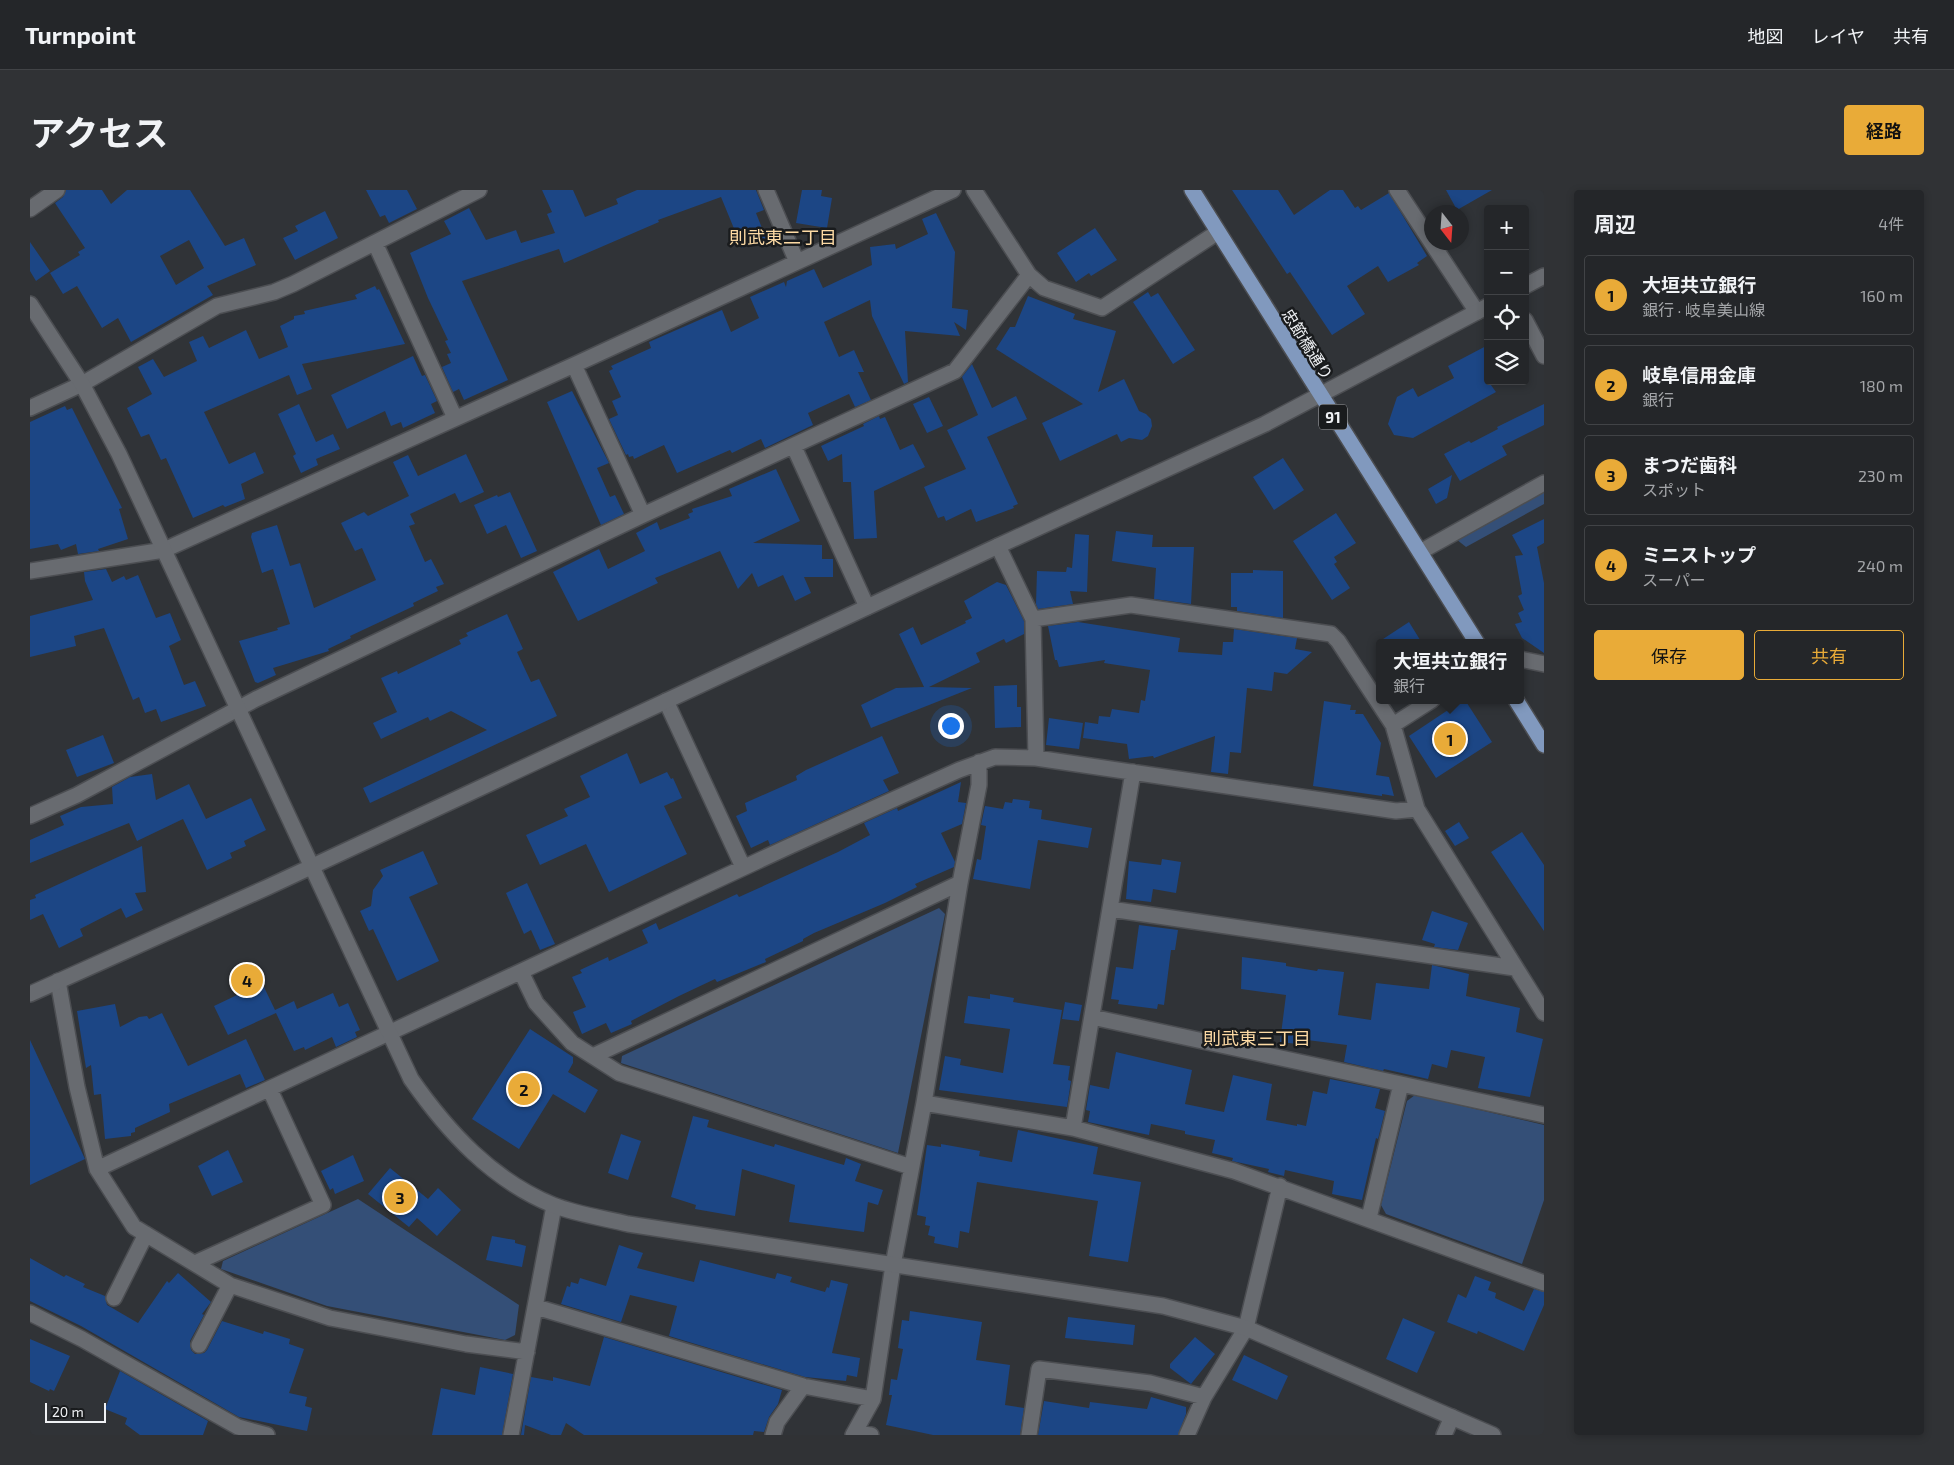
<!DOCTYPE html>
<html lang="ja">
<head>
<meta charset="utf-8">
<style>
  :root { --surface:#242629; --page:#303235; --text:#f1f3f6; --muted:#a3a5a8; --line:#414346; --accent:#e9ab38 }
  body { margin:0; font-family:"Exo 2","Noto Sans JP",sans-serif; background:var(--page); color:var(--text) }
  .controls { position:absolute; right:15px; top:15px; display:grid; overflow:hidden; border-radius:5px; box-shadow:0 2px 8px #0003 }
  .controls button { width:45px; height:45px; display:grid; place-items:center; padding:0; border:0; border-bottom:1px solid var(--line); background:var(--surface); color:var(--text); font:25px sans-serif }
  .compass { position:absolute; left:1394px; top:15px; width:45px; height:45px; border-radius:50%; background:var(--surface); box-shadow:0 2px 8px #0003; rotate:163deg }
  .scale { position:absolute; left:15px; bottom:12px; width:61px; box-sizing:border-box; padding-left:5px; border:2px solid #eff1f4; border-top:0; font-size:14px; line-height:18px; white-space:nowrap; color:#eff1f4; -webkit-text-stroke:4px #191b1d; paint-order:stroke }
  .you { position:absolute; left:920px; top:535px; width:18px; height:18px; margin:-12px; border:4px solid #fff; border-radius:50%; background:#1a73e8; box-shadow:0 0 0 8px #1a73e833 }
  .badge { display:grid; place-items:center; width:32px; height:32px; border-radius:50%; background:var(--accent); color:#111; font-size:16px; font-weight:700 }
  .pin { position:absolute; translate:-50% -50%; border:2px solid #fff; box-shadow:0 1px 5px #0006 }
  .popup { position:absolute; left:1346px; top:449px; width:148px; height:65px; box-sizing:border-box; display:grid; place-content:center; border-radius:5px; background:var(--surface); filter:drop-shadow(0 1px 4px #0005); font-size:16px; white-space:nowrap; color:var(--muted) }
  .popup b { font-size:19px; color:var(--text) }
  .popup::after { content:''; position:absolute; left:50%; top:100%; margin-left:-10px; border:10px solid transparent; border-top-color:var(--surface) }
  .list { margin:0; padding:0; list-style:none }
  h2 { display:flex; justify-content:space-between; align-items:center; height:65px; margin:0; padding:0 20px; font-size:21px }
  h2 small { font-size:16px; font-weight:400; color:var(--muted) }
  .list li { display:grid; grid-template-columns:32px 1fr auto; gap:15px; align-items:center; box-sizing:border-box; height:80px; margin:0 10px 10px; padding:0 10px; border:1px solid var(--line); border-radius:5px }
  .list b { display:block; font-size:19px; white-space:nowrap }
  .list p { margin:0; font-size:16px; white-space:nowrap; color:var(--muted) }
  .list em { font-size:16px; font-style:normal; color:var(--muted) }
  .actions { display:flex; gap:10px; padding:15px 20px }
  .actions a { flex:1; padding:11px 0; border:1px solid var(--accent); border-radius:5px; text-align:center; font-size:18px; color:var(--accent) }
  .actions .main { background:var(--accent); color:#111 }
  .icon { flex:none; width:28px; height:28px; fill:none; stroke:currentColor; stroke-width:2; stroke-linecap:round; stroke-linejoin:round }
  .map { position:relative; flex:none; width:1514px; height:1245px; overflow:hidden; border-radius:5px }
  header { display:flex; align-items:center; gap:30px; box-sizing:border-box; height:70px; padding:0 25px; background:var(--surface); border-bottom:1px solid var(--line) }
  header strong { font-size:24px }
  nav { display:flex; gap:28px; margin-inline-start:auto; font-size:18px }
  .intro { display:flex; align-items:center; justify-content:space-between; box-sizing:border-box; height:120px; padding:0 30px }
  h1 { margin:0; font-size:35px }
  .button { padding:12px 22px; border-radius:5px; background:var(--accent); color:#111; font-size:18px; font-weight:700 }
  main { display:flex; gap:30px; padding:0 30px }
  aside { flex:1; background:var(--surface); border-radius:5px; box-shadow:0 2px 8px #0003 }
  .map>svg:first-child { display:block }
  .green { fill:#344f77 }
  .building { fill:#1c4685; fill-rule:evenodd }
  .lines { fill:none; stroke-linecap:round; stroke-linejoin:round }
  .street-casing { stroke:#4c4e52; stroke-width:18 }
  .secondary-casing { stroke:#4c4e52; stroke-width:18 }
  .primary-casing { stroke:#4c4e52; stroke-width:18 }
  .street { stroke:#686b70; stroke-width:15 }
  .secondary { stroke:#686b70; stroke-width:15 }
  .primary { stroke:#8199be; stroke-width:15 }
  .labels { text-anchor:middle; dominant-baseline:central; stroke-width:5; stroke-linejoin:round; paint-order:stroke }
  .shield { fill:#191b1d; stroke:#afb1b4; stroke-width:1 }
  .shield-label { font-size:15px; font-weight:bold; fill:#eff1f4 }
  .street-label { font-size:16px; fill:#eff1f4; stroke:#191b1d }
  .neighbourhood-label { font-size:18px; fill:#fddaa4; stroke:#191b1d }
</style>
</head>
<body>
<header>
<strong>Turnpoint</strong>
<nav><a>地図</a><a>レイヤ</a><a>共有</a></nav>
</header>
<div class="intro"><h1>アクセス</h1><a class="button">経路</a></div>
<main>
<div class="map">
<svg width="1514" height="1245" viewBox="0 0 1514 1245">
  <rect width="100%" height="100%" fill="#303337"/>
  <path class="green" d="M1514,302v12l-78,43 -10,-8z
    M909,718l6,6 -47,239 -277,-90 1,-7z
    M1385,905l129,30v75l-22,64 -136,-50 -5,-9 26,-104z
    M328,1009l161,106 -4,30 -10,5 -178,-34 -106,-37 2,-8z"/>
  <path class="building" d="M36,0h36l9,14 16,-14h63l35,56 19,-8 12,27 -49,21 6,9 -82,47 -13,-24 -16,10 -25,-42 -14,8 -13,-21 30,-18 -2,-3 7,-4 -30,-45 8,-6zM159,50l15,28 -28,17 -16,-29z
    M336,0h41l10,19 -28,14 -4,-8 -5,2z
    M512,0h31l12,27 33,-13 -2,-5 21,-9h119l8,20 -8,3 10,25 -24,10 -21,-51 -63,23 1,2 -95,41 -5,-14 -97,32 46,99 -44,20 -5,-11 -6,3 -11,-25 9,-4 -4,-9 4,-1 -6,-12 3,-1 -20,-42 -18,-45 41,-19 -7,-13 25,-13 17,32 30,-10 5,13 34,-10 -8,-19 5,-2z
    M772,0h20l-1,6 11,2 -5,30 -31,-5z
    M1202,0h46l16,25 36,-25h13l12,18 3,-2 3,4 28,-17 38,63 -10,7 2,2 -31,17 -10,-16 -31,20 18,28 -33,21 -42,-63 -3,2z
    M1416,0h46l-35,20z
    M295,21l13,27 -43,22 -12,-22 15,-7 -3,-5z
    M906,23l19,39 -3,56 16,2 -2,20 -12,-8 6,14 -55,-5 3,51 -4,2 -32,-68 -2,-16 -46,22 15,35 15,-7 10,22h-6l13,28 -16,7 -6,-13 -41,19 5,12 -48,23 -4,-9 -29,14 -2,-3 -53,23 -13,-28 -30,14 -1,-3 -4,1 -1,-3 -2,1 -17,-36 9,-4 -6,-14 9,-4 -12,-26 4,-2 -2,-3 40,-18 -2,-6 73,-32 9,22 28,-14 -9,-21 34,-15 2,5 1,-6 27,-12 9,19 49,-23 -2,-18 25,-3 1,5 32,-15 -6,-15z
    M1065,38l22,32 -26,16 -2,-3 -13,9 -19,-29z
    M0,52l20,29 -14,10 -6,-10z
    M345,96l2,4 2,-1 26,55 -103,20 10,25 -15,6 -8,-20 -85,37 25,52 26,-12 9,21 -23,11 4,15 -20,8 -2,-2 -30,13 -27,-60 -5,2 -12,-26 -8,3 -14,-29 25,-14 -14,-27 15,-8 11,18 33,-16 -8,-19 14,-6 6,12 37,-18 13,29 29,-12 -8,-21 14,-7v-3l11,-2 -1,-3 53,-12 -2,-4z
    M1118,102l3,5 7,-4 37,57 -22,14 -40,-62z
    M998,106l47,18 -2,5 43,12 -18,61 26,-13 15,32 7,3 5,5 1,7 -4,10 -6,4 -13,-2 -8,4 -4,-8 -57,27 -18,-38 41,-19 -87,-55 14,-22h5z
    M1458,155v36l8,11 -83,46 -19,-3 -6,-11 9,-27 16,-9 5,9 36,-19 -6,-12z
    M383,166l9,20 3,-1 12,26 -6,3 4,9 -32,15 -2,-6 -10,4 -6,-15 -38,18 -16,-34z
    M942,174l20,44 24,-12 11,23 -40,18 31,67 -5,2 1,2 -38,14 -5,-13 -25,12 -2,-5 -6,2 -14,-31 42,-18 -19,-39 31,-15 -16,-38z
    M542,201l37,72 -12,5 13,29 5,-2 9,19 -23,11 -54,-123z
    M899,207l14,29 -16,7 -14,-29z
    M269,214l17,38 17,-8 7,15 -24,10 2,6 -17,8 -8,-17 3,-2 -18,-40z
    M1514,214v21l-42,21 5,9 -47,26 -16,-27 25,-13 2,2 27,-14 -1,-2z
    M35,216l2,4 5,-2 50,100 -3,1 9,30 -30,10 1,2 -21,3 -2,-10 -15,6 -3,-6 -28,5v-127z
    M849,226l1,3 5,-2 15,33 13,-6 12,23 -51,24 3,47 -23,1 -3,-57h-8l-1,-28 -14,7 -7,-15 43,-20 -1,-2z
    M436,264l18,38 -24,11 -5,-10 -45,21 5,10 -6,2 16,36 6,-3 13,25 -8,3 2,4 -25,12 1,3 -64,30 1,2 -23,11 1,2 -56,17 3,7 -18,8 -3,-1 -16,-41 39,-11 -1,-2 13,-4 -17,-55 -11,4 -11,-36 1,-4 25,-8 13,41 10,-3 14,45 62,-28 -14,-32 -7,3 -14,-28 23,-11 4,4 41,-20 -16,-34 15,-7 10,21z
    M1253,268l21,32 -30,20 -21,-33z
    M746,279l24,52 -47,22 69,2v14h11v18h-29l7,16 -16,8 -12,-26 -25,12 -6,-14 -14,16 -18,-38 -65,27 3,5 -80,38 -25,-49 46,-23 9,20 37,-18 -9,-18 21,-11 3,8 30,-12 -2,-4 5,-2 -1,-3 40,-13 -3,-7z
    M1422,285l-5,23 -11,6 -8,-15z
    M480,302l27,59 -16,7 -15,-33 -19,9 -13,-29 23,-10 1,2z
    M1306,323l20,30 -22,14 3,5 -3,2 16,24 -18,12 -39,-59z
    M1514,329v24l-7,4 7,36v70l-22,-15 -7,-14 7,-2 -4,-9 6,-3 -6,-14 4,-2 -7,-38 8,-1 -11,-20z
    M1086,341l37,4 -1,12h42l-3,57 -37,-5 2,-31 -44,-7z
    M1045,344l14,1 -2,57 -17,-1 3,13 -35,5 -2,-5 1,-33 29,1 1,-5 5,1z
    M76,379l6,13 12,-6 2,4 12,-5 18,43 14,-5 11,27 -12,6 15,39 11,-4 11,25 -45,16 -5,-13 -11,4 -6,-16 -6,3 -29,-72 -30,8 2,10 -46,11v-41l63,-16 -8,-19 -1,-9z
    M1223,380l30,1v47l-46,-7v-4h-6v-34h22z
    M967,392l9,3 18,36v13l-18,9 -2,-4 -28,14 4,9 -51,25 43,1 -101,40 -10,-23 35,-17 28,-1 -25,-53 14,-7 8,18 45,-22 -1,-2 7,-3 -8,-17z
    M477,424l16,35 -6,3 14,30 8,-3 18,37 -187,87 -7,-15 124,-58 -36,-19 -21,10 -2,-4 -47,22 -8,-16 24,-11 -16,-34 16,-7 1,3 63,-30 -2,-4 9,-4 -2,-3z
    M1048,432l102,16 -2,14 44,3 1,-13h10l1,-13 63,9 -2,11 17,3 -25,22 -13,-2 -2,19 -25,-3 -6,65 -11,-1 -2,22 -17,-2 4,-36 -61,22 -1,-2 -24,3 -2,-15 -44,-6 2,-16 13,2 1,-8 11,1 2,-8 27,4 2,-13 4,1 5,-31 -46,-7 1,-3 -46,7 -2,-7h-2l-7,-34z
    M1379,432l13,21h-45z
    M987,495v22h4v20l-26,1 -1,-42z
    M1433,510h2l27,42 -56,36 -27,-42z
    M1294,511l27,4 -1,5h6l-1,4h8l18,29 -5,32 13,2 5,19 -12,-2v2l-69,-10z
    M1019,528l34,5 -4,26 -33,-4z
    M73,545l11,28 -37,14 -11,-27z
    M852,546l17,37 -16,7 6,11 -119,54 -2,-5 -17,8 -15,-32 11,-5 -2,-8 52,-23 -1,-4 10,-6z
    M597,563l13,31 27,-12 4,7 2,-1 9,20 -18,8 23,48 -78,38 -23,-48 -46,21 -14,-30 42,-19 -4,-7 26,-12 -10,-21z
    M122,584l4,26 33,-16 17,35 45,-21 15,32 -22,11 2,5 -16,7 2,5 -25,12 -24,-51 -46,22 -8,-18 -99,40v-23l34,-15 -4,-9 21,-9 32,-3 -1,-17 18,-10z
    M931,592l-3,20 8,1 -4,21 -21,9 14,29 -1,5 -39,17 2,3 -32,16 -71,30 -11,6v2l-38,18 1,3 -49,20 -2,-3 -36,17 -48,25 1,3 -21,9 -5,-10 -24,11 -9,-22 13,-5 -14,-30 10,-4 -2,-3 28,-13 1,4 39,-18 -6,-13 14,-7 3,7 78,-36 2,3 99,-45 32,-17 -6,-12 33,-15 1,3z
    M983,609l17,2 -1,7 13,2 -1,9 51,9 -4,20 -50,-8 -8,49 -57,-10 4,-20 4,1 5,-34 -5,-1 4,-19 18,3 2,-7 7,1z
    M1429,632l10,16 -14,8 -10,-15z
    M1492,642l22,33v66l-53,-79z
    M112,656l4,46 -11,1 8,17 -17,8 -5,-10 -41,21 3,7 -24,12 -16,-34 -13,6v-20l6,-2 -1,-3z
    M393,661l15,33 -29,13 30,64 -42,20 -24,-52 -4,2 -9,-20 11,-5 2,-16 10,-14 -3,-6z
    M1132,669l19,3 -5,31 -23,-4 -2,13 -25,-3 3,-38 32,4z
    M497,693l28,61 -15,6 -9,-20 -7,4 -18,-41z
    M1402,721l36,12 -10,27 -24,-3 1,-3 -13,-4z
    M1109,735l39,5 -3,20h-4l-7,55 -6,-1 -1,5 -39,-5 1,-4 -8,-1 5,-32 17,2z
    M1212,767l44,6v3l31,5 1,-2 26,3 -6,43 33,5 5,-37 53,6 3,-24 37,9 -3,22 54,12 -4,24 27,7 -13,58 -52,-9 7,-31 -34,-7 -4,18 -15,-4 -4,15 -44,-10 -1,2 -39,-9 3,-17 -40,-5 -1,5 -26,-3 6,-47 -45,-6z
    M232,793l13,27 19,-9 3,8 36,-16 6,14 9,-4 12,27 -5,2 2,5 -21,10 -4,-10 -27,13 -1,-3 -10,4 -18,-38 -48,22 -14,-29z
    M960,804l24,4 -1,4 49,8 -9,54 17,2 -2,14 3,1 -4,26 -128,-17 6,-34 16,3 -1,6 43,8 7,-44 -46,-6 4,-27 22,3z
    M1035,812l17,3 -3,16 -17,-2z
    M85,814l5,23 19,-10 8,-1 2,3 13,-6 26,53 58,-27 19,41 -19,8 -6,-14 -71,30 1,8 -35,16v4l-4,1v3l-26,3 -4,-45 -7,1 -3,-30 -5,3 -9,-57z
    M500,839l43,28v6l-5,9 30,18 -13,23 -32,-19 -34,55 -47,-30z
    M0,850l55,119 -55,26z
    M1086,862l76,18 -7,34 39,8 9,-37 39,9 -6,36 31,6v-2l9,2 7,-35 14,3 3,-15 50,10 -5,19 10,3 -7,28 -2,-1 -14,62 -30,-6 2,-13 -49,-11 -1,6 -16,-4 1,-3 -37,-8 1,-3 -21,-5 3,-13 -30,-6v-3l-34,-7 -2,11 -61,-13 2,-11 -4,-1 4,-25 19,4z
    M663,926l16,4 -2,7 67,20 1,-3 69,21 2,-7 15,6 -6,17 28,9 -5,15 -10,-3 -4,30 -75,-10 6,-37 -53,-16 -7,47 -40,-7 1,-4 -25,-8z
    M988,940l80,17 -5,27 48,8 -13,80 -39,-6 9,-55 -121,-19 -8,51 -9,-2 -2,17 -24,-5 1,-6 -7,-2 2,-9 -5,-1 1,-8 -9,-2 10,-70 14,2v-3l39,7 -1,5 33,6z
    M591,944l20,7 -13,39 -20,-7z
    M198,960l15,32 -31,14 -14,-30z
    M323,965l11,26 -29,13 -2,-6 -3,2 -9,-19z
    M360,978l38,31 10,-11 23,22 -24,26 -20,-18 -8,9 -41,-33z
    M462,1046l23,4v3l11,3 -4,21 -36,-7z
    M589,1055l24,8 -6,15 57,14 6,-22 75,19 2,-6 15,4 -2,5 35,10 2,-5 2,1 2,-8 17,4 -16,69 28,5 -3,19 -10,-2 -1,6 -41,-4 -136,-41 8,-30 -47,-11 -9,27 -60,-18 6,-18 3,1 1,-5 7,2 2,-6 26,8z
    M0,1068l34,19 2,-2 19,9 -2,3 22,9 2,9 31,18 29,-42 2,2 9,-10 33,29 -9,12 2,1 -14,26 1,9 4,4 9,-1 3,-3 15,-29 41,13 1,-3 26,8 -1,5 15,5 -15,44 18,4 -2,9 7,2 -5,23 -68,-14 -158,-91 -51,-25z
    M1445,1086l16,6 -3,8 8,3 -1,5 29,13 10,-22 10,3v13l-20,46 -46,-20 -1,3 -30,-12 11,-28 8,4z
    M880,1121l72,11 -6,38 34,5 -5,40 19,3 -4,27h-87l-47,-10 6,-30h-3l2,-16 6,1 6,-31 -5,-1 4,-28 7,1z
    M1038,1127l67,8 -2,20 -68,-7z
    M1373,1128l32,14 -18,41 -31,-14z
    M574,1147l178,53 -4,14 -9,13 -5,15 -10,-1 -1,4h-169l-18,-12 -5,12h-10l-26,-10 -1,10h-3l10,-58 22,4v-4l37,9z
    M1165,1147l20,17 -24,30 -21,-16v-4z
    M0,1149l40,17 -16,35 -4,-2 -1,2 -19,-9z
    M1214,1165l44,21 -11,24 -45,-20z
    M450,1177l33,7 -11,61h-70l9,-47 34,7z
    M90,1181l88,50 -5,14h-63l-15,-11 2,-6 -22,-9z
    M1121,1207l35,10v7l-8,21h-140l6,-34 45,7 1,-6 57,7z"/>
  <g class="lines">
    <g class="street-casing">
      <path id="street" d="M736,0l31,72
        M944,0l55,85 15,13 58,20 116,-76
        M1367,0l80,122
        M0,19l27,-19
        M345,53l80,175
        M1495,130l19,36
        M544,175l69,150
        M0,218l52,-24 135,-78 57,-14 19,-8 186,-94
        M764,257l73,160
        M968,356l35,73 3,139
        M1390,362l124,-69
        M0,381l134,-21 410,-185 379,-175
        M1003,429l98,-14 200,29 7,7 55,84 24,84 127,204
        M1490,469l24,5
        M636,511l77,166
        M1363,535l39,-25
        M0,626l47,-21 179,-96 387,-184 312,-144 74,-96
        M1080,719l405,59
        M491,782l15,31 36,40 47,30 292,94
        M28,791l19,106 20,82 37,58 96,58 100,33 136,26 61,8
        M1062,827l452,98
        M563,866l367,-173
        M894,913l149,25 161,43 310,112
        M1043,938l60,-356
        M67,979l693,-323 169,-76 36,-13 41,1 360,53 21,-2
        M1339,1028l32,-134
        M165,1073l128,-58 -53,-115
        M84,1108l32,-64
        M506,1117l267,79 70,13
        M0,1123l52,26 156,88 29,8
        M169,1155l31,-60
        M824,1243l17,2
        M481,1245l43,-229
        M743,1245l4,-13 26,-36
        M823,1245l20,-36 20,-134 31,-162 36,-220 19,-98v-23
        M999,1245l10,-66 111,14 54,14
        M1157,1245l17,-38 42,-69 34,-142
        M1414,1245l8,-18"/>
    </g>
    <g class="secondary-casing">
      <path id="secondary" d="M1495,96l19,-10
        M0,114l52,80 37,70 292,625c37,53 81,101 142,126 23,9 50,13 75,19l535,82 83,22 247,107
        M0,804l238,-107 730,-341 267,-122 223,-118"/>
    </g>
    <g class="primary-casing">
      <path id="primary" d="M1162,0l285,453
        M1486,510l28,45"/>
    </g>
    <use href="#street" class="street"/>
    <use href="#secondary" class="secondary"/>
    <use href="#primary" class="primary"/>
  </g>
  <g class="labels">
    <rect class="shield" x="1289" y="214.5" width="28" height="25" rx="4"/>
    <g class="shield-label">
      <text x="1303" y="227">91</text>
    </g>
    <g class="street-label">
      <text transform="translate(1278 154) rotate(58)">忠節橋通り</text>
    </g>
    <g class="neighbourhood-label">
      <text x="753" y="47">則武東二丁目</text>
      <text x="1227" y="848">則武東三丁目</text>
    </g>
  </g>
</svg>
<div class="controls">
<button>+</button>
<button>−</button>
<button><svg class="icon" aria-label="locate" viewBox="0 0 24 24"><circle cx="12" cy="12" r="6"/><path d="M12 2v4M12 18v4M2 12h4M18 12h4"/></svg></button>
<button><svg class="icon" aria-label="layers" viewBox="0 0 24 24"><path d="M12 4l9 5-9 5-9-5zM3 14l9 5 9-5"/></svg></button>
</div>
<svg class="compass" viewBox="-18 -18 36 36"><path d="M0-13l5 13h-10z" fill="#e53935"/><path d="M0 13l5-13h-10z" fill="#a3a5a8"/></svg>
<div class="scale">20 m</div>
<div class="you"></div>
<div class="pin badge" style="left:1420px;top:549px">1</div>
<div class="popup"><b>大垣共立銀行</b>銀行</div>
<div class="pin badge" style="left:494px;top:899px">2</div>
<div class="pin badge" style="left:370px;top:1007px">3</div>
<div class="pin badge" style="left:217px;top:790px">4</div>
</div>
<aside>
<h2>周辺<small>4件</small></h2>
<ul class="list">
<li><span class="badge">1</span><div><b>大垣共立銀行</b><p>銀行 · 岐阜美山線</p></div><em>160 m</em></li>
<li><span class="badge">2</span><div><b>岐阜信用金庫</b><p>銀行</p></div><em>180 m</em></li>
<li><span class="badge">3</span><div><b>まつだ歯科</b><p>スポット</p></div><em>230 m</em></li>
<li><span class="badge">4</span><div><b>ミニストップ</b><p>スーパー</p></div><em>240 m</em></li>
</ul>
<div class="actions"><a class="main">保存</a><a>共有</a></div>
</aside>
</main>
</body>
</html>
